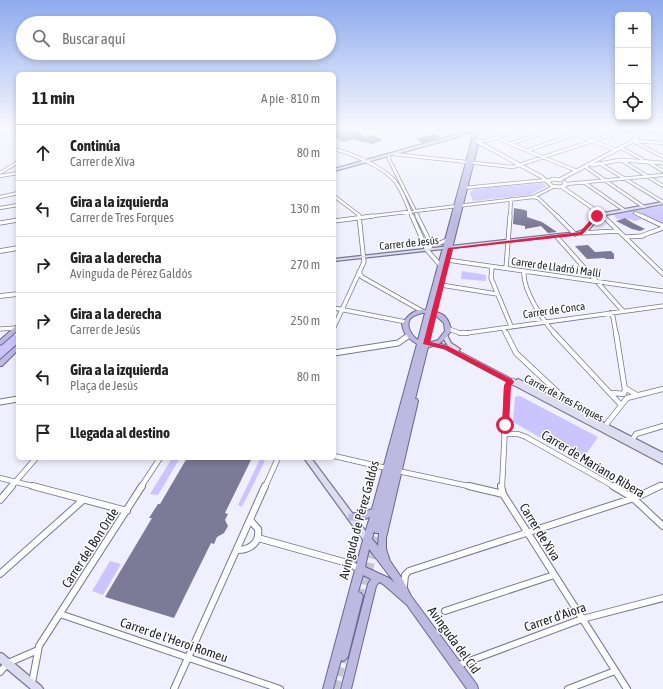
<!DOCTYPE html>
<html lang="es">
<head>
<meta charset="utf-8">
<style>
  :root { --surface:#fff; --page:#f2f2f2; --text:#222; --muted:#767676; --line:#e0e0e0 }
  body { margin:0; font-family:"Asap Condensed",sans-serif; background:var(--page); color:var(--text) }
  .controls { position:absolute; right:12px; top:12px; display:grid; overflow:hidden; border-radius:6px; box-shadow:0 2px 6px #0003 }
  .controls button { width:36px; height:36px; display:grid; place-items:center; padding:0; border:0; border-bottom:1px solid var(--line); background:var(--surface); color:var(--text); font:20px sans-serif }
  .stop { position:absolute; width:12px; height:12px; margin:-9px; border:3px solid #e11d48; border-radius:50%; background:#fff }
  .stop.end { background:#e11d48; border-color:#fff; box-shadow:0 1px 4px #0008 }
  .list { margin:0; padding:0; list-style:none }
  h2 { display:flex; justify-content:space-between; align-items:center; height:52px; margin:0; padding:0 16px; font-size:17px }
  h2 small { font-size:13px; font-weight:400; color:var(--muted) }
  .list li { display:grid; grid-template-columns:26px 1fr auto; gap:12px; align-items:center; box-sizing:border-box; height:56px; padding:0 16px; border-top:1px solid var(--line) }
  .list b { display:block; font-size:15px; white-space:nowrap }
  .list p { margin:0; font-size:13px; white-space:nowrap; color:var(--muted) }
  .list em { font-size:13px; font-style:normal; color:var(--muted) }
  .icon { flex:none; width:22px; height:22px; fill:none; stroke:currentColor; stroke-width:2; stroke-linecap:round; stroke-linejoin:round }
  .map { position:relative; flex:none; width:663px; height:689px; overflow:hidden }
  .search { position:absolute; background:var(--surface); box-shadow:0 2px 6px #0003; left:16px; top:16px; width:320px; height:44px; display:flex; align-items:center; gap:10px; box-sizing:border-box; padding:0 14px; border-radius:22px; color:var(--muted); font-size:15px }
  .panel { position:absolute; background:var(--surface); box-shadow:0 2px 6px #0003; left:16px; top:72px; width:320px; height:388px; border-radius:6px }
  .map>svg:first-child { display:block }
  .green { fill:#cac5ff }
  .building { fill:#7d7a98 }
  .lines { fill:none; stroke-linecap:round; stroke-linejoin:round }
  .primary-tunnel { stroke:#c6c5d3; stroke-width:9; stroke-dasharray:9 4.5; stroke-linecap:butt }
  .minor-far3-casing { stroke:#797795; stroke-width:4 }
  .minor-far2-casing { stroke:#797795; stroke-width:5 }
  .minor-far1-casing { stroke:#797795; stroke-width:6 }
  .minor-casing { stroke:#797795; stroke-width:8 }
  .tertiary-far3-casing { stroke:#797795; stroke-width:4.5 }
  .tertiary-far2-casing { stroke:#797795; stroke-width:5.5 }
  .tertiary-far1-casing { stroke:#797795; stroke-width:7 }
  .tertiary-casing { stroke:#797795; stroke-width:8 }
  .secondary-casing { stroke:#797795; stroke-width:2.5 }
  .primary-casing { stroke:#696494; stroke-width:2 }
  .minor-far3 { stroke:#fff; stroke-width:2.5 }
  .minor-far2 { stroke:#fff; stroke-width:3.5 }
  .minor-far1 { stroke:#fff; stroke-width:4.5 }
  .minor { stroke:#fff; stroke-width:6 }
  .tertiary-far3 { stroke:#fff; stroke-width:3 }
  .tertiary-far2 { stroke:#fff; stroke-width:4 }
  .tertiary-far1 { stroke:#fff; stroke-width:5 }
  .tertiary { stroke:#fff; stroke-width:6 }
  .secondary { fill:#dedcf0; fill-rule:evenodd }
  .primary { fill:#bdb9e1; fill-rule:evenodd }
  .rail { stroke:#61606d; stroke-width:1; stroke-dasharray:1.5 2.5; stroke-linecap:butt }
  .route { fill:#e11d48 }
  .labels { text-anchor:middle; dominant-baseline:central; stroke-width:3; stroke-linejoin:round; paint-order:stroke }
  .street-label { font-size:11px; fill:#1f1e2a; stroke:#fefefe }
  .near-street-label { font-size:13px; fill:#1f1e2a; stroke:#fefefe }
</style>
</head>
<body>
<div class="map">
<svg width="663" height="689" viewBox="0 0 663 689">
  <rect width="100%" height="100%" fill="#f0effd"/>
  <path class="green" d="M543,183l4,3 -17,9 -57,6 -3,-7 1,-3 5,-2z
    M663,206v23l-21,-10 -7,2c-7,-3 -11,-2 -18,-2l-4,-5z
    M462,271l24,4v6l-25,-2z
    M13,335l5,1v9l-18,17v-15z
    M520,396l78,41 -14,20 -40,-22 -3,3 -28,-16 2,-25z
    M172,458h8l-22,37 -8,-1z
    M260,459l5,2 -23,46 -4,-2z
    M110,561l11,3 -18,31 -11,-4z"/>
  <path class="building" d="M350,128l16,9 7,-2 10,5 -10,4 -20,-4 -10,2 -9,-5v-6z
    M434,134l8,3 -19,6 -8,-4z
    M514,208l11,2 2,1v6l15,5 15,10 -9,1 -7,-7 -16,3v-3l-12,-2z
    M625,218l8,5 12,6 -5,2 -8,-2 -16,-8z
    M588,245l7,7 16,-1 3,3v5h-8l-2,-1 -17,1 -12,-13z
    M187,458h65l-27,55 3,1 -3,6 3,6 -4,7 -7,4 -3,7 -3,-1 -37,75 -69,-21 47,-79h-3l9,-14h2z"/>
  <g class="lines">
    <path class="primary-tunnel" d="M362,598l16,-68
      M335,689l8,-33"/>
    <g class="minor-far3-casing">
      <path id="minor-far3" d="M559,128l57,22
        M579,128h10
        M18,129l-2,2 2,4
        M496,138l81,33
        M476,141h9l42,-13
        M633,141l30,16
        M636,141l27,2
        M512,143l47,-15
        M621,148l21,11
        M334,149c17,4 46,17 58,29 10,10 15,27 20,39
        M529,150l46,-16
        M393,154l120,13 116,-38 12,3 22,-2
        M389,155v4l29,58
        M621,160l42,26
        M646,161l17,10
        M599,163l64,39
        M587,168l57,39
        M0,173l18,-11
        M0,176l18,-3
        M585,183l39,27
        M566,184l97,-9
        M463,188l84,-8
        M334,196l25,19v2
        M0,197l18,-4
        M533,197l5,1 20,19
        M0,208l18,-3
        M635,213l9,4
        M601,214l3,3
        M365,217l168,-20 22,-11
        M510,217l1,-18"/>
    </g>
    <g class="minor-far2-casing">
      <path id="minor-far2" d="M412,216l15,34 13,15
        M417,216l13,26 1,4 -4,4
        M557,216l18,18
        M603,216l60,58
        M642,216l21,10
        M334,221l39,-5
        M0,223l18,-3
        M582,233l36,-2
        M556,236l67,75
        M641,236l22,-8
        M626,237l17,-1
        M430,242l10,1 7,-3
        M447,260l216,31
        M492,267l-1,11 20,48
        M506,268l4,-52
        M524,271c-2,18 19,50 31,63
        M359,272l3,5 60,34
        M441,285l56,9
        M334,308l72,14
        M610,313l3,4 3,17
        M334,327l30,-65 -5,-46
        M503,328l3,6
        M0,329l17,-1
        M449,329l11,4h7l196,-27"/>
    </g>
    <g class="minor-far1-casing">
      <path id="minor-far1" d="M460,333h7
        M506,333l10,20 49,46 -4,5
        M554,333l67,72
        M625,388l12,7
        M613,393l11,1 1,-4 -9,-57
        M605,426l22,-28 36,-9
        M504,434h14l8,3 89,50
        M632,440l4,-6 27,-8
        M334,456l52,12
        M398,471l75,16
        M0,478l36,9
        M11,487l25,-29
        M141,487l19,-29
        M265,487l13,-29
        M502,487l5,-101 6,-5
        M658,487l5,-2"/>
    </g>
    <g class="minor-casing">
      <path id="minor" d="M33,486l94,25
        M469,486l34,8
        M501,486l2,8 124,195
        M613,486l20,12 30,28
        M0,500l12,-14
        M258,538l93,26 8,5
        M237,550c13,0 23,-7 21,-21l-8,-9
        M0,574l83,-74
        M404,585l1,-10 4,-4 228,-74 23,-11
        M445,611l109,-36
        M60,614l220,75
        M0,672l8,-9 30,-13
        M32,683l7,-37 103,-160
        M174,689l91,-203
        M568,689l47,-18"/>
    </g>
    <g class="tertiary-far3-casing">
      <path id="tertiary-far3" d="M0,134l13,-6
        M476,141l66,36 10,9 7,1 7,-2 -2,-3
        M592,165l29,-5 42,3
        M559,180l76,-40 6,-8
        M548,182l4,-3 9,1
        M562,187l39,27"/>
    </g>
    <g class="tertiary-far2-casing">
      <path id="tertiary-far2" d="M0,251l18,-3
        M0,296l18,-2"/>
    </g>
    <g class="tertiary-far1-casing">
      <path id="tertiary-far1" d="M334,353l64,-10 10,-7
        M0,402l18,-3"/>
    </g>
    <g class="tertiary-casing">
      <path id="tertiary" d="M456,666l126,-47 81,-21"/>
    </g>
    <g class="secondary-casing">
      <path id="secondary" d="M10,128h3l-2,2 -2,-1z
        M473,128h4l-6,3h7l5,-3h4l-7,5 -12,-1 -14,6 -120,33v-2l118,-33z
        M663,202v2l-63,12 -13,16 -8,2 -245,27v-2l244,-27 5,-2 15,-16z
        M445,334l2,1 4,8 9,6 -2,2 57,30 3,-2 2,1 143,73v11l-219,-116 -13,-3 -1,-1 1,-1 2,-1 15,4 -6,-10z
        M304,458h7l59,79 1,2 -1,2 -3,1 -3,-1z
        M0,653l3,1 38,32 2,3h-12l-31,-26z"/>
    </g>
    <g class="primary-casing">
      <path id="primary" d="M467,128h4l-7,6h-2v-2z
        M473,128h4l-2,16 3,1 -42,167c10,2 14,10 15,19 -7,9 -11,15 -23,16l-13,52h2l1,2 -32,137v11l4,12 13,19 8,16 66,89 1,4h-11l-60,-84 -24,-21 -4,-2 -3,4 -25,103h-10l27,-105 3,-5 -8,-4 -5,17 3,1 2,3 -15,60 -2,3 -3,2 -2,-1 -8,29h-10l32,-119v-1l1,-3 7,-26v-1l7,-22c-6,3 -15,5 -21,3l-1,-3 1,-3 15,-2 8,-3 45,-165c-10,-6 -13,-10 -15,-20 6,-9 13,-16 24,-14l46,-170zM422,313h3l-7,27c-7,-5 -14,-16 -6,-23 3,-2 7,-3 10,-4zM435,315l9,8 1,8 -7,9 -9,3zM374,531l1,2h4l-1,13 -6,-7zM369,549l26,34 -6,-5 -24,-11z
        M18,325v5l-16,14 -2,1v-5l16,-14z
        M18,345v5l-16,16h-2v-6l16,-14z"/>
    </g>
    <use href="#minor-far3" class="minor-far3"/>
    <use href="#minor-far2" class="minor-far2"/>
    <use href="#minor-far1" class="minor-far1"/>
    <use href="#minor" class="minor"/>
    <use href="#tertiary-far3" class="tertiary-far3"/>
    <use href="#tertiary-far2" class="tertiary-far2"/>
    <use href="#tertiary-far1" class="tertiary-far1"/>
    <use href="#tertiary" class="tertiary"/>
    <use href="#secondary" class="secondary"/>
    <use href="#primary" class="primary"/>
    <path class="rail" d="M334,130l6,-2
      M355,130l7,-2"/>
  </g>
  <linearGradient id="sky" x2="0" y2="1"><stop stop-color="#8eabee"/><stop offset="0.57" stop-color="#f8f8fe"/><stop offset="1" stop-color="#f8f8fe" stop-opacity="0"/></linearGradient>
  <rect width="663" height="225" fill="url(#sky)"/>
  <path class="route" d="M595,215l4,1 -17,19 -129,14 -23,93 18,4 65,34 1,2 -3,4 -2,39 -2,2h-5l2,-41 2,-4 -62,-33 -21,-5 25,-96 132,-16z"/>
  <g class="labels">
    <g class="street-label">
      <text transform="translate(409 243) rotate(-6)">Carrer de Jesús</text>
      <text transform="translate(556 267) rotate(8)">Carrer de Lladró i Mallí</text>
      <text transform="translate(554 310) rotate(-8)">Carrer de Conca</text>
      <text transform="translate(564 398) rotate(28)">Carrer de Tres Forques</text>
    </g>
    <g class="near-street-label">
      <text transform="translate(593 464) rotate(31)">Carrer de Mariano Ribera</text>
      <text transform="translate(359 520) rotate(-75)">Avinguda de Pérez Galdós</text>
      <text transform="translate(540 532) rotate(58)">Carrer de Xiva</text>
      <text transform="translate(90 548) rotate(-57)">Carrer del Bon Orde</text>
      <text transform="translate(555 617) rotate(-19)">Carrer d'Aiora</text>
      <text transform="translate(174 640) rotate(19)">Carrer de l'Heroi Romeu</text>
      <text transform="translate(454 640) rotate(54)">Avinguda del Cid</text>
    </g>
  </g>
</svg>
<div class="controls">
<button>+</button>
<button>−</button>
<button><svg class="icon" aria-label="locate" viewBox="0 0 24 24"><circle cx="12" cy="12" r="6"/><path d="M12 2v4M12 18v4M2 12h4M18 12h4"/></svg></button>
</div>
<div class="stop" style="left:505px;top:425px"></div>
<div class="stop end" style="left:597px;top:216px"></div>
<div class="search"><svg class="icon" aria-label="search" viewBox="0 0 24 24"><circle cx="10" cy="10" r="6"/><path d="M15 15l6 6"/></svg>Buscar aquí</div>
<section class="panel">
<h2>11 min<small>A pie · 810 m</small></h2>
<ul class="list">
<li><svg class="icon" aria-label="ahead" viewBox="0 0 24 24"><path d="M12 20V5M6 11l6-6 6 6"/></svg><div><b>Continúa</b><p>Carrer de Xiva</p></div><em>80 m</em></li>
<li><svg class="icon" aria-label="left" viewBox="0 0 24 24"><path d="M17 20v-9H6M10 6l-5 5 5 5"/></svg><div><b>Gira a la izquierda</b><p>Carrer de Tres Forques</p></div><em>130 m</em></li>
<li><svg class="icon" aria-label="right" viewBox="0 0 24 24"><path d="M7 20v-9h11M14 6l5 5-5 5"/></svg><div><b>Gira a la derecha</b><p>Avinguda de Pérez Galdós</p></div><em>270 m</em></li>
<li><svg class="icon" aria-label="right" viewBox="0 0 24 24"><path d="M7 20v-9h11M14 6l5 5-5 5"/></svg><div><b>Gira a la derecha</b><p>Carrer de Jesús</p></div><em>250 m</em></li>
<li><svg class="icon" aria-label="left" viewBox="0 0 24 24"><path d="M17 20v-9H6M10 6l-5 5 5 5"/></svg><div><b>Gira a la izquierda</b><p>Plaça de Jesús</p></div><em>80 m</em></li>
<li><svg class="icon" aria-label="arrive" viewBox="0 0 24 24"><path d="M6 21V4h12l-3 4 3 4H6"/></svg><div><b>Llegada al destino</b></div></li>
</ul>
</section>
</div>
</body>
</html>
